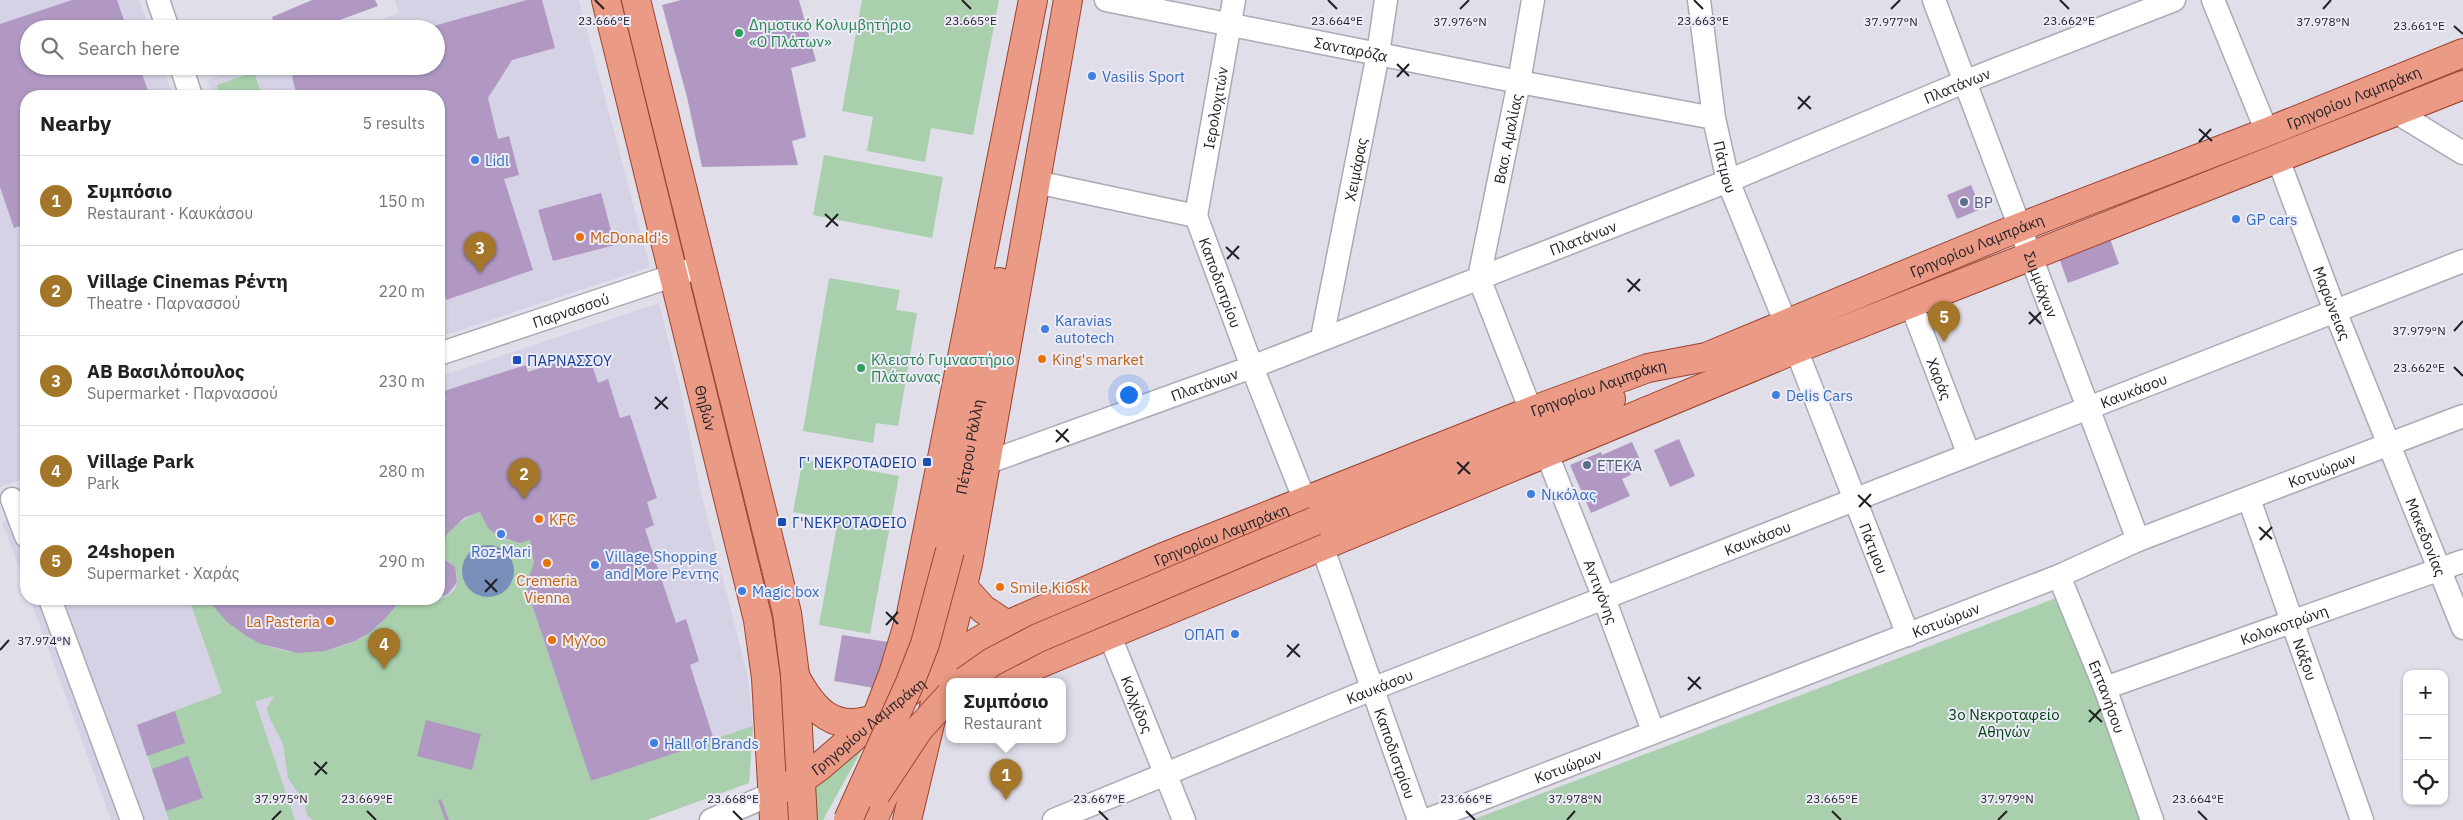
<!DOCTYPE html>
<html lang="en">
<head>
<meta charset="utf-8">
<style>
  :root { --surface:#fff; --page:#f6f6f6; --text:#222; --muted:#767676; --line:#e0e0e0; --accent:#a47629 }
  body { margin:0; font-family:"IBM Plex Sans",sans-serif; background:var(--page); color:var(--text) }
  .controls { position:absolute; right:15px; bottom:15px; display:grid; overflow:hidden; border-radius:10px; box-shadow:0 1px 4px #0004 }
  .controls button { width:45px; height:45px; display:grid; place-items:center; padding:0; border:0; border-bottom:1px solid var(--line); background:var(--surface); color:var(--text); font:25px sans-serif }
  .you { position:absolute; left:1128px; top:394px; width:18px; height:18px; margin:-12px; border:4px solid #fff; border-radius:50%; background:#1a73e8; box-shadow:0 0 0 8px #1a73e833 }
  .badge { display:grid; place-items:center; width:32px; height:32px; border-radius:50%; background:var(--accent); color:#fff; font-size:16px; font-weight:700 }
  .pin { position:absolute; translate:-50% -41px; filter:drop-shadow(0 1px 2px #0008) }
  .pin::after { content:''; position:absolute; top:26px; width:18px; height:15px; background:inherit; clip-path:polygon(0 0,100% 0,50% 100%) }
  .popup { position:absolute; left:946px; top:678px; width:120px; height:65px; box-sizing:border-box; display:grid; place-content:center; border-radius:10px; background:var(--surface); filter:drop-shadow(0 1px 4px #0005); font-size:16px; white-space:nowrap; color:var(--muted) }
  .popup b { font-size:19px; color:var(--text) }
  .popup::after { content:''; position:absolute; left:50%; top:100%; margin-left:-10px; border:10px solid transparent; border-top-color:var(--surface) }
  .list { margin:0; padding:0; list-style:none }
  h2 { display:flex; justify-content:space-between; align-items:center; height:65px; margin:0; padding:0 20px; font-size:21px }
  h2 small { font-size:16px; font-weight:400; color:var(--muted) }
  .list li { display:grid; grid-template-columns:32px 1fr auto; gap:15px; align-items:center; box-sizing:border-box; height:90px; padding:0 20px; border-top:1px solid var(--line) }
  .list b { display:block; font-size:19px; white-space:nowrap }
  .list p { margin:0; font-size:16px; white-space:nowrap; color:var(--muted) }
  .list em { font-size:16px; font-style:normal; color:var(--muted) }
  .icon { flex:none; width:28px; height:28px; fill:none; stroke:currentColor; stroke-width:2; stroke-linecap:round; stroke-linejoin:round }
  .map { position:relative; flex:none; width:2463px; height:820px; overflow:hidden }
  .search { position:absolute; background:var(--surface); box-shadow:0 1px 4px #0004; left:20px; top:20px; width:425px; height:55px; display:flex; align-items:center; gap:12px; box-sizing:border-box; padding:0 18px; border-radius:28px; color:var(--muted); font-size:19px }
  .panel { position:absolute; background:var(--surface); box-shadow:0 1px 4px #0004; left:20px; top:90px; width:425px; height:515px; border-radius:20px }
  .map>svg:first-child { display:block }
  .built { fill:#d4d2e4 }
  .green { fill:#a9cfac }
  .water { fill:#7890b9 }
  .building { fill:#b098c3 }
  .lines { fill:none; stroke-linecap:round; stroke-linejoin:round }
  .minor-casing { stroke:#aba9b5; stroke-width:25 }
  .major-casing { stroke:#9c4330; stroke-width:30 }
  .minor { stroke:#fff; stroke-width:22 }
  .major { stroke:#eb9a86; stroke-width:28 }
  .major-bridge-casing { stroke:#9c4330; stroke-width:30; stroke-linecap:butt }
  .major-bridge { stroke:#eb9a86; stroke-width:28 }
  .ticks { fill:none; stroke:#201f24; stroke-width:2 }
  .leisure-dot { fill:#2e9e5b; stroke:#ecebf7; stroke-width:2 }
  .shop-dot { fill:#3f7fe0; stroke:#ecebf7; stroke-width:2 }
  .service-dot { fill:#5c6f8a; stroke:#ecebf7; stroke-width:2 }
  .food-dot { fill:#e8710a; stroke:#ecebf7; stroke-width:2 }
  .transit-dot { fill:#1a4fb4; stroke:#ecebf7; stroke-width:2 }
  .labels { text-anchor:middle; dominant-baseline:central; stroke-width:4; stroke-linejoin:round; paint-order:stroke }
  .leisure-label { font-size:15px; fill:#27864d; stroke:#ecebf7; text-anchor:start }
  .street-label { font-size:15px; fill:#201f24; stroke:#ecebf7 }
  .shop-label { font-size:15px; fill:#366cbe; stroke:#ecebf7; text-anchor:start }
  .service-label { font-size:15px; fill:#4e5e75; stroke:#ecebf7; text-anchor:start }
  .food-label { font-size:15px; fill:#c56008; stroke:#ecebf7; text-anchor:start }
  .transit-label { font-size:15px; fill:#164399; stroke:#ecebf7; text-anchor:start }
  .park-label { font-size:15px; fill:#044314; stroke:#ecebf7 }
  .ticks-label { font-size:12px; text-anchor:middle; fill:#201f24; stroke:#ecebf7; stroke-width:4; stroke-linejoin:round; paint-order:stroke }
</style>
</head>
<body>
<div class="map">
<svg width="2463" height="820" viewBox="0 0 2463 820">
  <rect width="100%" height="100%" fill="#dfdee9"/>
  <path class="built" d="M0,0h139l11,29h-121v37h134l10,30h-147v382l-26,9z
    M395,0h184l71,267 -211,70v-241h-227l-5,-16 40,-14h189v-37h-82l45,-16z
    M659,303l23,93 18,93 47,184 6,53 -4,57 -102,37h-536l-81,-221h409v-222z
    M26,514v73l-24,-65z"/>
  <path class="green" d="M862,0h137l-26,135 -42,-7 -6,34 -58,-11 6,-34 -31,-6z
    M254,72l8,24h-42l-3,-11z
    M824,155l119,22 -11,61 -119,-23z
    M829,278l71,12 -4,20 21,3 -19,113 -22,-3 -3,20 -70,-12z
    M803,459l96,17 -29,158 -51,-9 19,-105 -45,-8z
    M480,512c11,21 26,34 50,28l4,23 -7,27 64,191 162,-55 -4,57 -102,37h-334l-6,-5 -2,-12 -17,-25 -5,-34 -13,-25 -3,-11 7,-12 -19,5 40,119h-126l-32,-95 85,-32 -33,-94h19c30,41 76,63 127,49 12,-3 25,-8 35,-16 13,-9 22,-21 32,-33 11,0 25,2 36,0 26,-5 25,-32 2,-43 1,-25 20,-35 40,-44z
    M2064,595l78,225h-670z
    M865,744l-42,76h-12v-37z"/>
  <path class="water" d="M462 571a26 26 0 1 1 52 0a26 26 0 1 1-52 0Z"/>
  <path class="building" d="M72,0h45l10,29h-98v37h110l11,30h-124v128l-12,4 -14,-41v-163z
    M312,0h63l3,6 -63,23h-39l-4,-12z
    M527,0h15l13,48 -43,12 -24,38 10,41 11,-3 10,39 -15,4 29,91 -87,30 -7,-27v-177h-142l-5,-19 7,-11h137v-37l-10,-1z
    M681,0h118l17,61 -25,7 15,69 -14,4 6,24 -96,2 -15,-70 -25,-92z
    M1971,185l10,24 -24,10 -10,-24z
    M601,193l14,52 -62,16 -15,-51z
    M2108,233l11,31 -51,19 -11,-31z
    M588,353l10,30 10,-4 12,39 10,-3 27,83 -10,4 7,23 -9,4 31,94 10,-4 13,42 -9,4 24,75 -123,41 -64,-191 -1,-5 8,-22 -4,-23 -10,3 -22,-7 -10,-8 -8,-16 -16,6 -17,16 -8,21 16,12 2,15 -9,12 -9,4v-197l7,-2 -2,-8 82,-26 2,7z
    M1679,439l16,37 -25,11 -16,-37z
    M1632,442l10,22 -13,5 2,6 -9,4 8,17 -39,17 -21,-48 31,-13 1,3z
    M207,599h195l-17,20 -16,14 -14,8 -30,10 -27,2 -37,-9 -13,-7 -21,-15z
    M842,635l46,7 -8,47 -46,-8z
    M175,711l10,32 -38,13 -10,-31z
    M426,720l55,14 -9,36 -55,-14z
    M188,756l15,42 -37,13 -14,-42z
    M441,799l8,21h-4l-7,-20z"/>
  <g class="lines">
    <g class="minor-casing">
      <g id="minor">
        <path d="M158,0l10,29"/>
        <path id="s1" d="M1106,0l413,82 195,36"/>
        <path id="s2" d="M1699,0l15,118 14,63 58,143"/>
        <path id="s3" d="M1934,0l204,540"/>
        <path d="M2213,0l54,132"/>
        <path d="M181,66l10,30"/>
        <path d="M2396,112l67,41"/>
        <path id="s4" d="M2278,159l57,152 128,317"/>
        <path d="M1036,182l160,34"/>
        <path id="s5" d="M1196,216l56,151 53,134"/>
        <path id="s6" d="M1196,216l38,-216"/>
        <path id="s7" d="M1911,304l58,151"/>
        <path id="s8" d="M1322,338l56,-284 8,-54"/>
        <path id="s9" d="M1796,349l112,286"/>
        <path id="s10" d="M439,354l263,-88"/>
        <path id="s11" d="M1531,411l-52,-133 40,-196 14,-82"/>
        <path id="s12" d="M1547,454l57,144 49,133"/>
        <path id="s13" d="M986,463l266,-96 476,-186 236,-99 210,-82"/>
        <path d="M12,499l14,37"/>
        <path id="s14" d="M2249,499l113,321"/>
        <path id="s15" d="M1322,546l97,274"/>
        <path id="s16" d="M2059,576l46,112 47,132"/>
        <path d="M50,599l82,221"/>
        <path id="s17" d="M1103,619l81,201"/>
        <path id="s18" d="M2105,688l358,-127"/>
        <path d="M711,820l63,-27"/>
        <path id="s19" d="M1054,820l318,-131 1091,-428"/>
        <path id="s20" d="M1427,820l632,-244 79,-36 325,-124"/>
      </g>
    </g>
    <g class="major-casing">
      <g id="major">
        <path id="s21" d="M606,0l152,620 8,58 8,142"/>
        <path d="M636,0l151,613 8,62 8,145"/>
        <path d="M1315,521l296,-122"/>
        <path id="s22" d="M950,551l49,-269"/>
        <path d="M963,587l20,22 24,16"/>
        <path d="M795,676c18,34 39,58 81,42"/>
        <path d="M998,681l798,-332 667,-264"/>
        <path d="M876,718l17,-44 18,-60 122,-614"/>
        <path id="s23" d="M774,793l28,-14 17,-12 57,-49 85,-67 46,-26 154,-67 370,-147 117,-43 58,-11 304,-126 257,-99 196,-79"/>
        <path d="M873,820l21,-46"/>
        <path d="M907,820l61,-256 100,-564"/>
      </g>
    </g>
    <use href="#minor" class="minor"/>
    <use href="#major" class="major"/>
    <g class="major-bridge-casing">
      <path id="major-bridge" d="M965,681l27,-19 46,-24 277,-117
        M876,794l43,-65 31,-34
        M848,820l61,-135 16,-41 25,-93"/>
    </g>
    <use href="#major-bridge" class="major-bridge"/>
  </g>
  <path class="ticks" d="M595,0l9,9M962,0l9,9M1328,0l9,9M1694,0l9,9M2060,0l9,9M1460,9l9,-9M1891,9l9,-9M2323,9l8,-9M2454,26l9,8M1397,64l12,12M1397,77l12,-13M1798,97l13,12M1798,109l12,-13M2199,129l13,12M2199,142l12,-13M825,214l13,12M826,227l12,-13M1226,247l13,12M1227,259l12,-13M1627,279l13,12M1628,292l12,-13M2029,312l12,12M2029,324l12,-12M2454,331l9,-10M2454,367l9,9M655,397l13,12M655,409l12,-12M1056,430l13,12M1056,442l12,-13M1457,462l13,12M1458,474l11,-12M1858,495l13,12M1859,507l12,-13M2259,527l13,12M2260,540l12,-13M485,580l12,12M485,592l12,-13M886,612l12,12M886,625l12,-13M1287,645l13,12M0,650l9,-10M1287,657l12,-13M1688,677l13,12M1688,690l12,-13M2089,710l13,12M2089,722l12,-13M314,762l13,12M315,775l12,-13M367,811l9,9M733,811l9,9M1099,811l9,9M1466,811l9,9M1832,811l9,9M2198,811l9,9M272,820l9,-9M1567,820l8,-9M1998,820l9,-9"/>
  <g class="leisure-dot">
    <circle cx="739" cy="33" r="5"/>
    <circle cx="861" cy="368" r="5"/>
  </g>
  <g class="shop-dot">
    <circle cx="1092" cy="76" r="5"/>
    <circle cx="475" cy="160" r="5"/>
    <circle cx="2236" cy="219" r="5"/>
    <circle cx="1045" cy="329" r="5"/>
    <circle cx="1776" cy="395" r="5"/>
    <circle cx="1531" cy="494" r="5"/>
    <circle cx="501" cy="534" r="5"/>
    <circle cx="595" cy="565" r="5"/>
    <circle cx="742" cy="591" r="5"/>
    <circle cx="1235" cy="634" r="5"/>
    <circle cx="654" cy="743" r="5"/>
  </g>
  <g class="service-dot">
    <circle cx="1964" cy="202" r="5"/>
    <circle cx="1587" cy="465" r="5"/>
  </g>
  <g class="food-dot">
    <circle cx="580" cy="237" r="5"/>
    <circle cx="1042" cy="359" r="5"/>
    <circle cx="539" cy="519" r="5"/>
    <circle cx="547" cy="563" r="5"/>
    <circle cx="1000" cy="587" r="5"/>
    <circle cx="330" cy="621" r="5"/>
    <circle cx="552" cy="640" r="5"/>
  </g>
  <g class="transit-dot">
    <rect x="512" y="355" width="10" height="10" rx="2.5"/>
    <rect x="922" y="457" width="10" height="10" rx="2.5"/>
    <rect x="777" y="517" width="10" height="10" rx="2.5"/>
  </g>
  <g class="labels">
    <g class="leisure-label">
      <text x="749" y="24">Δημοτικό Κολυμβητήριο<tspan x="749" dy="17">«Ο Πλάτων»</tspan></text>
      <text x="871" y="359">Κλειστό Γυμναστήριο<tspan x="871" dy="17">Πλάτωνας</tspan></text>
    </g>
    <g class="street-label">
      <text stroke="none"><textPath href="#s1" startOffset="250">Σανταρόζα</textPath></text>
      <text stroke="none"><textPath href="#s13" startOffset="1042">Πλατάνων</textPath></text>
      <text stroke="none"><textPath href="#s23" startOffset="1736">Γρηγορίου Λαμπράκη</textPath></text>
      <text stroke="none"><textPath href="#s6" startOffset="110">Ιερολοχιτών</textPath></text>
      <text stroke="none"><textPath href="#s11" startOffset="285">Βασ. Αμαλίας</textPath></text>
      <text stroke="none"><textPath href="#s2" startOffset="169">Πάτμου</textPath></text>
      <text stroke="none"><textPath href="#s8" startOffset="172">Χειμάρας</textPath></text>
      <text stroke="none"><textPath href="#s13" startOffset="638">Πλατάνων</textPath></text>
      <text stroke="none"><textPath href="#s23" startOffset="1331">Γρηγορίου Λαμπράκη</textPath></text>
      <text stroke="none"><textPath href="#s5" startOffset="71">Καποδιστρίου</textPath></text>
      <text stroke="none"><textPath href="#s3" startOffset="304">Συμμάχων</textPath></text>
      <text stroke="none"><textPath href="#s4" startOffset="154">Μαρώνειας</textPath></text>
      <text stroke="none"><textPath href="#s10" startOffset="139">Παρνασσού</textPath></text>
      <text stroke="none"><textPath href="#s7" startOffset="80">Χαράς</textPath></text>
      <text stroke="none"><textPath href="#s13" startOffset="232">Πλατάνων</textPath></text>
      <text stroke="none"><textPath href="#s23" startOffset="926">Γρηγορίου Λαμπράκη</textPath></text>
      <text stroke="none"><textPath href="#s19" startOffset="1162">Καυκάσου</textPath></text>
      <text stroke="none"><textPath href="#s21" startOffset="420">Θηβών</textPath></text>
      <text stroke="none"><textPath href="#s22" startOffset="106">Πέτρου Ράλλη</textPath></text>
      <text stroke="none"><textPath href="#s20" startOffset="961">Κοτυώρων</textPath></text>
      <text stroke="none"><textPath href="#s23" startOffset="521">Γρηγορίου Λαμπράκη</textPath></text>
      <text stroke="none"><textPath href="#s4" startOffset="406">Μακεδονίας</textPath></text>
      <text stroke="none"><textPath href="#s19" startOffset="758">Καυκάσου</textPath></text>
      <text stroke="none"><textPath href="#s9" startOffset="214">Πάτμου</textPath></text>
      <text stroke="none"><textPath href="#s12" startOffset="148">Αντιγόνης</textPath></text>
      <text stroke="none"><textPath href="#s20" startOffset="556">Κοτυώρων</textPath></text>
      <text stroke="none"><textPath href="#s18" startOffset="190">Κολοκοτρώνη</textPath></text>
      <text stroke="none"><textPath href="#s14" startOffset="170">Νάξου</textPath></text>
      <text stroke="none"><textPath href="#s19" startOffset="352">Καυκάσου</textPath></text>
      <text stroke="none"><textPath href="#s16" startOffset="130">Επτανήσου</textPath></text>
      <text stroke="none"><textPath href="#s17" startOffset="92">Κολχίδος</textPath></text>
      <text stroke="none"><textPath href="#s23" startOffset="116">Γρηγορίου Λαμπράκη</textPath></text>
      <text stroke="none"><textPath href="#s15" startOffset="220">Καποδιστρίου</textPath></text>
      <text stroke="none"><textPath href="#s20" startOffset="151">Κοτυώρων</textPath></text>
    </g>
    <g class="shop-label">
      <text x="1102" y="76">Vasilis Sport</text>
      <text x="485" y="160">Lidl</text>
      <text x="2246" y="219">GP cars</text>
      <text x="1055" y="320">Karavias<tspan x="1055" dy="17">autotech</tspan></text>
      <text x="1786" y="395">Delis Cars</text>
      <text x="1541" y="494">Νικόλας</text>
      <text x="501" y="551" text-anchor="middle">Roz-Mari</text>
      <text x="605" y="556">Village Shopping<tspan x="605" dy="17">and More Ρεντης</tspan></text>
      <text x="752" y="591">Magic box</text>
      <text x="1225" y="634" text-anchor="end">ΟΠΑΠ</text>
      <text x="664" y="743">Hall of Brands</text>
    </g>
    <g class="service-label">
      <text x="1974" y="202">BP</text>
      <text x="1597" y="465">ΕΤΕΚΑ</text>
    </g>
    <g class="food-label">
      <text x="590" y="237">McDonald's</text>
      <text x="1052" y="359">King's market</text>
      <text x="549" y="519">KFC</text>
      <text x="547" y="580" text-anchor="middle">Cremeria<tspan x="547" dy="17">Vienna</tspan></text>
      <text x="1010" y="587">Smile Kiosk</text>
      <text x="320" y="621" text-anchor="end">La Pasteria</text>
      <text x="562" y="640">MyYoo</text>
    </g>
    <g class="transit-label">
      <text x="527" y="360">ΠΑΡΝΑΣΣΟΥ</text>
      <text x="917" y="462" text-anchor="end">Γ' ΝΕΚΡΟΤΑΦΕΙΟ</text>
      <text x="792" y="522">Γ'ΝΕΚΡΟΤΑΦΕΙΟ</text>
    </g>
    <g class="park-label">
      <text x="2004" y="714">3ο Νεκροταφείο<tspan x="2004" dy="17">Αθηνών</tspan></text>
    </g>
  </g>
  <g class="ticks-label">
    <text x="604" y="25">23.666°E</text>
    <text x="971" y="25">23.665°E</text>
    <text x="1703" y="25">23.663°E</text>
    <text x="2069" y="25">23.662°E</text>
    <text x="1337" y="25">23.664°E</text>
    <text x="1891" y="26">37.977°N</text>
    <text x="1460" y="26">37.976°N</text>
    <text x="2323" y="26">37.978°N</text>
    <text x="2419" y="30">23.661°E</text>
    <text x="2419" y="335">37.979°N</text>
    <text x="2419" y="372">23.662°E</text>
    <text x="44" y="645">37.974°N</text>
    <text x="281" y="803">37.975°N</text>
    <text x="1575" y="803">37.978°N</text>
    <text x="2007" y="803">37.979°N</text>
    <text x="367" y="803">23.669°E</text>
    <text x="733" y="803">23.668°E</text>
    <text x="1099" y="803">23.667°E</text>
    <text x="1466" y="803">23.666°E</text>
    <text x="1832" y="803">23.665°E</text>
    <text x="2198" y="803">23.664°E</text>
  </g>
</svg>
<div class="controls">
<button>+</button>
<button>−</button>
<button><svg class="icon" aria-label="locate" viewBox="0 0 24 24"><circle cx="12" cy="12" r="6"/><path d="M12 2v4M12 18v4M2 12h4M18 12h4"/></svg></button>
</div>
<div class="you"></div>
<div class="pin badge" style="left:1006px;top:800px">1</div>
<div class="popup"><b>Συμπόσιο</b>Restaurant</div>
<div class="pin badge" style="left:524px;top:499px">2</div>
<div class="pin badge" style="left:480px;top:273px">3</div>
<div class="pin badge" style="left:384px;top:669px">4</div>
<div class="pin badge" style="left:1944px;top:342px">5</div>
<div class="search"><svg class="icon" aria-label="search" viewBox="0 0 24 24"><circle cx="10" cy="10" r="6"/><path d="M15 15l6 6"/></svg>Search here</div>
<section class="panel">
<h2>Nearby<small>5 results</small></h2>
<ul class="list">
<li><span class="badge">1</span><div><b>Συμπόσιο</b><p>Restaurant · Καυκάσου</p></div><em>150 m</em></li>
<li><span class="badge">2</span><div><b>Village Cinemas Ρέντη</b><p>Theatre · Παρνασσού</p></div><em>220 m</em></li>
<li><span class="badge">3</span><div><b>ΑΒ Βασιλόπουλος</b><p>Supermarket · Παρνασσού</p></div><em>230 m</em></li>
<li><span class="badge">4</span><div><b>Village Park</b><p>Park</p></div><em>280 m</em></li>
<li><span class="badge">5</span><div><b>24shopen</b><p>Supermarket · Χαράς</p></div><em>290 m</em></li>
</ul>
</section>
</div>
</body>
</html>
